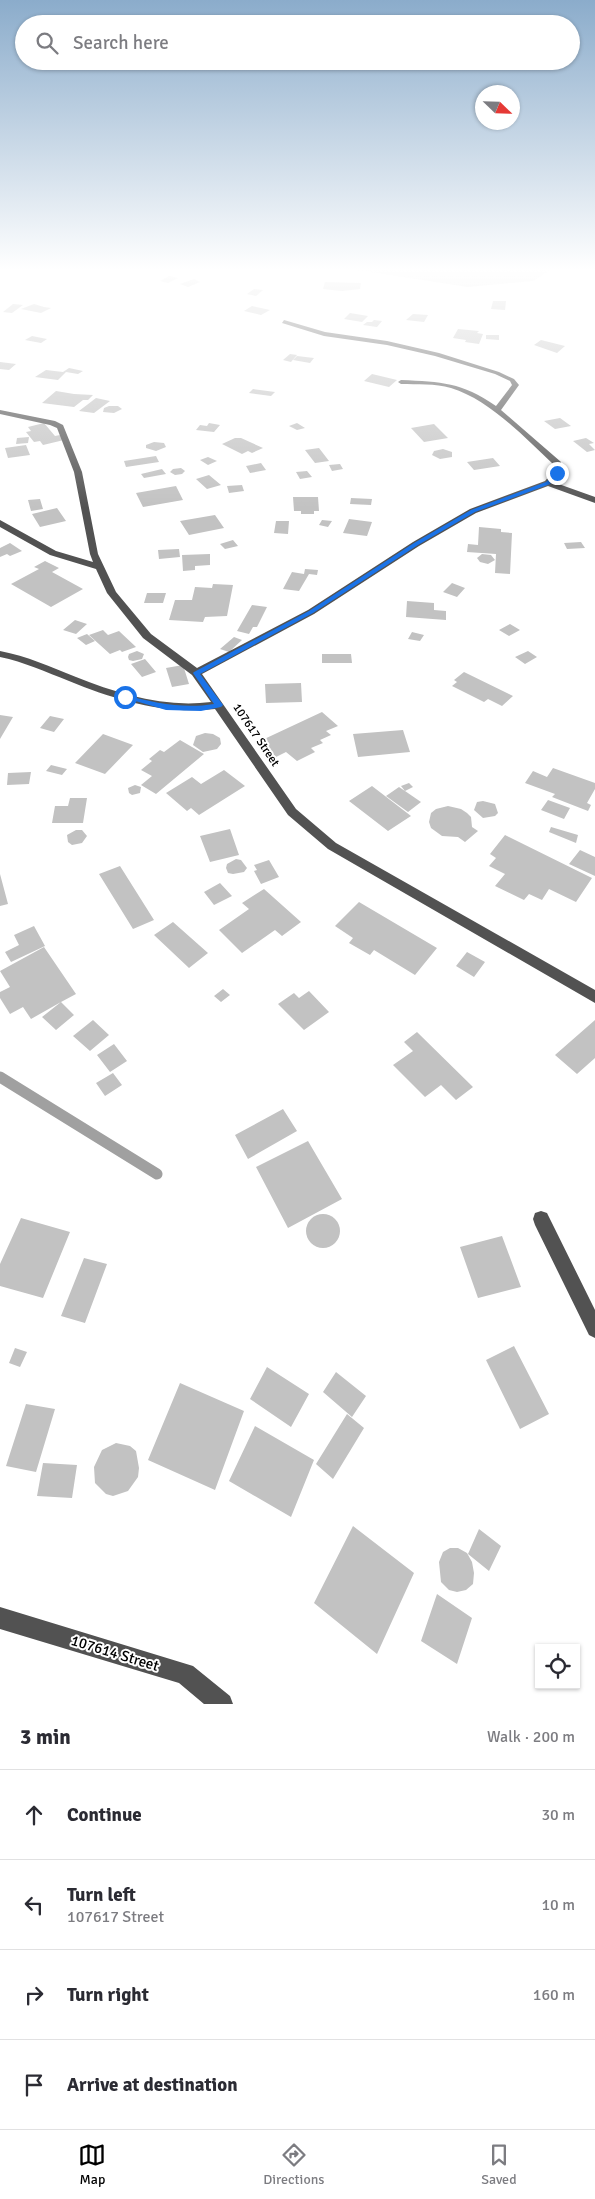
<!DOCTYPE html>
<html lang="en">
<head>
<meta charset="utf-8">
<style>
  :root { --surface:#fff; --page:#f7f7f7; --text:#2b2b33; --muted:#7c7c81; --line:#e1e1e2; --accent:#000 }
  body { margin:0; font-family:Signika,sans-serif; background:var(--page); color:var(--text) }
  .controls { position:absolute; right:15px; bottom:15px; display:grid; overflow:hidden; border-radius:0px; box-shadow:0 1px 4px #0004 }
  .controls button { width:45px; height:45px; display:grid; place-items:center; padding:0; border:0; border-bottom:1px solid var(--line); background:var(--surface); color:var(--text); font:25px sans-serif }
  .compass { position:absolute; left:475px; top:85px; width:45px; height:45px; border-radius:50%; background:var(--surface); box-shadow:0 1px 4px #0004; rotate:113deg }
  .stop { position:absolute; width:15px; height:15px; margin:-11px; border:4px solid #1a73e8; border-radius:50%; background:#fff }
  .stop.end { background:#1a73e8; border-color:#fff; box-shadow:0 1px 5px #0008 }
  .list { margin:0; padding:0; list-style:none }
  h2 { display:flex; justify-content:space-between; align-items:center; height:65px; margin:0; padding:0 20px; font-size:21px }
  h2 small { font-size:16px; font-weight:400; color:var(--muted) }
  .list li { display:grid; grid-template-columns:32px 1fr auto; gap:15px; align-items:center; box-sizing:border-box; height:90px; padding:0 20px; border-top:1px solid var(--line) }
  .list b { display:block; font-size:19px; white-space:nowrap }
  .list p { margin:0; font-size:16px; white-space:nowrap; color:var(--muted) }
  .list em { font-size:16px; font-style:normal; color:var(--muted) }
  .icon { flex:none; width:28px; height:28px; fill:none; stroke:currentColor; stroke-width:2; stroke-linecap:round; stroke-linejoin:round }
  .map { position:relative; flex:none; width:595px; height:1704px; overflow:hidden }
  .search { position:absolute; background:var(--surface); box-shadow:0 1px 4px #0004; left:15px; right:15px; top:15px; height:55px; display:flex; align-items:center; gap:12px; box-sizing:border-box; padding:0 18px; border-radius:28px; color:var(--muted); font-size:19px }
  .sheet { height:425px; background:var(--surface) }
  nav { display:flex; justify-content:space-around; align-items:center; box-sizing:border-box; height:70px; border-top:1px solid var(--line); background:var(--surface); font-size:14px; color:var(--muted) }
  nav a { display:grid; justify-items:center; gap:2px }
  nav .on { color:var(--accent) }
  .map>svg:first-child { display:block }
  .green { fill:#d9d9d9 }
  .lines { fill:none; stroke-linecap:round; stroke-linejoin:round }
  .stream { stroke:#a0a0a0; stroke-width:11 }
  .building { fill:#c2c2c2 }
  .minor { fill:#525252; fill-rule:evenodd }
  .route { fill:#1a73e8 }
  .labels { text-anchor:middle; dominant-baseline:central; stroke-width:4; stroke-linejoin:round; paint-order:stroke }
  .street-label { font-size:12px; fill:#000; stroke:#fff }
  .near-street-label { font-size:15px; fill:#000; stroke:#fff }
</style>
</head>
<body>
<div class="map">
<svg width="595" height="1704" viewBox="0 0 595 1704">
  <rect width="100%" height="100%" fill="#fff"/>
  <path class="green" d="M351,269h201l-19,12 -65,6z"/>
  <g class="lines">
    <path class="stream" d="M0,1077l157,97"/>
  </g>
  <path class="building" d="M169,276l9,2 -10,5 -8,-2z
    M194,279l6,3 -12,5 -8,-3z
    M325,282l36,1 -1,6 -18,2 -19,-2z
    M254,289l9,1 -7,6 -9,-2z
    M493,301h13l-1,9 -14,-1z
    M13,304l10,1 -11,8 -9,-1z
    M34,304l10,3 7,1 -10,5 -20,-4z
    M252,306l18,4 -9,5 -17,-4z
    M350,313l18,3 -6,6 -18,-3z
    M413,314l15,1 -4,7 -18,-2z
    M374,320l8,1 -5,6 -14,-2 4,-3h5z
    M458,329l21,2 -2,2 6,1 -4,10 -14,-2 1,-2 -13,-2z
    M486,335h13v5l-13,-1z
    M32,336l15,3 -6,4 -16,-3z
    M541,340l24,6 -8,7 -23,-8z
    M290,354l7,1 -6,7 -8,-2z
    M297,356l17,2 -4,5 -17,-3z
    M0,362l16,2 -7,6 -9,-1z
    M69,368l14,3 -5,3 -12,-2 -8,8 -23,-3 11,-7 17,2z
    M372,374l25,6 -8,7 -25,-6z
    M253,389l22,3 -4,4 -22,-3z
    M56,391l18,3 19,1 -5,5h-5l-9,7 -32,-4z
    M96,398l14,3 -16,12 -15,-2z
    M109,406h9l4,3 -8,4 -11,-1 1,-4z
    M560,418l11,8 -16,3 -11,-8z
    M44,423l11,13 5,-1 4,5 -21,5 -3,-4 -6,1 -8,-10 5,-1 -3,-4z
    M209,423l11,2 -6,7 -18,-2 4,-5 7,1z
    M297,423l8,5 -8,2 -8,-4z
    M434,424l14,14 -24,4 -13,-14z
    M29,437l-1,6 -12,1 1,-6z
    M235,438h6l22,10 -11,5 -4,-2 -6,3 -20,-10z
    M586,438l8,5 -5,1 6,6 -8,2 -14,-11z
    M154,442l10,1 2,4 -10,4 -10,-3v-3z
    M26,445l4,10 -22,3 -3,-10z
    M319,448l10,13 -14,2 -10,-13z
    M443,449l9,3v5l-12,2 -8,-4 2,-4z
    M156,456l3,6 -33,5 -2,-6z
    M208,457l9,4 -9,4 -8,-5z
    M493,458l7,8 -26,4 -7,-8z
    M261,463l5,7 -16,3 -4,-7z
    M340,464l3,5 -11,2 -3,-6z
    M181,468l4,3 -3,3 -7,1 -5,-3 3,-3z
    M162,469l4,5 -22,4 -3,-4z
    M307,471l5,6 -12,2 -4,-7z
    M209,475l12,10 -14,4 -11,-10z
    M242,485l2,6 -15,2 -2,-7z
    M176,486l7,14 -40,7 -7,-14z
    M293,497h25l1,14h-5v3h-13v-3h-7z
    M351,498l21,1 -1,6 -21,-1z
    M40,499l3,10 -12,2 -3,-11z
    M57,508l9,13 -26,6 -8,-13z
    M215,515l9,13 -35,7 -9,-14z
    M349,519l23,3 -5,14 -24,-3z
    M322,520l10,1 -4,6 -9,-2z
    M276,521h13l-1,13 -14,-1z
    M479,527l22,2v3l11,1 -2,41 -15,-1 1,-19 -29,-2 1,-8 10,1z
    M233,540l5,6 -13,3 -5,-5z
    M581,542l4,6 -18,1 -3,-6z
    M10,543l12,8 -12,5 -3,-2 -7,3v-9z
    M179,549l1,8 -21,2 -1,-9z
    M210,554v11l-15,1v4l-12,1 -1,-16z
    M482,554l9,1 4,5 -7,4 -8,-2 -3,-4z
    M45,561l14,7 -7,4 31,17 -32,18 -40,-23 28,-15 -5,-2z
    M305,569l13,1 -1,5 -8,-1 -10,17 -16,-2 9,-17 12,2z
    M452,583l13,5 -8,9 -14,-5z
    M213,584l20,1 -6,31 -22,1 -2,5 -34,-2 6,-20h17l3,-13 17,1z
    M147,593h19l-3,10h-19z
    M407,601l27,2v7l12,1v9l-40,-3z
    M252,605l15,2 -10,20h-4l-4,7 -12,-3z
    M75,620l12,4 -11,10 -13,-4z
    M510,624l10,6 -11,6 -10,-6z
    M103,630l5,5 11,-4 17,16 -14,5 -2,-2 -10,4 -21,-19z
    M412,632l12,3 -4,6 -12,-2z
    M87,634l8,7 -9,4 -9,-7z
    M234,637l8,3 -13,12 -9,-3z
    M137,651l7,3 -2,5 -9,2 -4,-1 -1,-3 1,-3z
    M528,651l9,6 -12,7 -10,-7z
    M322,654h29l1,9h-30z
    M145,659l11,13 -14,5 -11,-13z
    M183,665l6,19 -17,3 -6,-19z
    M464,672l49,24 -11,10 -14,-7 -4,3 -32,-16 5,-4 -3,-2z
    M301,683l1,19 -36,1 -1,-19z
    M322,712l16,14 -12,5 5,4 -11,5 3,3 -12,5 4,4 -18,9 -11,-9 -10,5 -16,-16z
    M0,715l13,2 -13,22z
    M50,716l14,3 -10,13 -14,-4z
    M403,730l7,22 -52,5 -5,-23z
    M205,733l8,1 7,4 1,6 -4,5 -14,3 -10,-7 3,-9z
    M103,734l30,11 -28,29 -30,-11z
    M180,740l24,14 -48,40 -15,-9 11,-9 -11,-6 11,-9 -3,-2 11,-9 4,2z
    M51,765l16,4 -5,6 -16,-4z
    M553,768l42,15v6l-8,14 4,2 -3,6 -36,-14 3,-3 -30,-11 8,-12 14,6z
    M224,770l21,16 -46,29 -8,-7 -4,3 -21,-18 26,-16 9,7z
    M31,772l-2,12 -22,1 1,-12z
    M409,783l4,4 -8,4 16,11 -13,10 -22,-16 13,-9 6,4 -4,-5z
    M135,785l6,2 -1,6 -8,2 -3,-2 -1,-5z
    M372,786l39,30 -23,15 -39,-30z
    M70,798h17l-4,25h-31l3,-17h13z
    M548,800l22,8 -6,11 -23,-9z
    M483,801l12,3 3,9 -3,3 -12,2 -9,-8 3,-8z
    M448,806l13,3 6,4 4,4 1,10 6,4 -13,11 -7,-5 -16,-1 -11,-8 -2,-6 2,-9 5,-4z
    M551,827l27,8 -2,8 -27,-11z
    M230,829l9,26 -29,7 -10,-26z
    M76,830h6l5,6 -5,7 -10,2 -4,-3 -1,-7z
    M505,835l87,43 -16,24 -27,-13 -7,11 -13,-6 -5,6 -29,-14 10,-12 -16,-8 7,-8 -6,-4z
    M580,850l15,7v19l-26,-12z
    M236,859l5,1 6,8 -3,4 -11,2 -5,-1 -2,-5 1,-4z
    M269,860l10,17 -18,7 -7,-13 3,-1 -3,-5z
    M120,866l34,54 -21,9 -34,-55z
    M0,874l8,30 -8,2z
    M220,883l12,13 -18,9 -10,-13z
    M264,889l37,33 -19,14 -7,-6 -33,23 -23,-23 30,-21 -7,-6z
    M359,902l78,46 -22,27 -41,-25 -4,5 -21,-12 4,-5 -18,-12z
    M173,922l35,31 -19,15 -35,-33z
    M34,926l11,20 -34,16 -6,-10 14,-7 -5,-10z
    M44,947l32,47 -15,8 13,13 -18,15 -14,-13 19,-15 -30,17 -8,-12 -13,7 -10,-16v-6l10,-5 -10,-16z
    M467,952l18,10 -11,15 -18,-11z
    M223,989l7,6 -9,7 -7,-6z
    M309,991l20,21 -25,18 -26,-26 16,-11 5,5z
    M93,1020l16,15 -19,16 -17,-15z
    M595,1020v38l-18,16 -22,-19z
    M417,1032l56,55 -17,13 -15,-15 -16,12 -32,-32 20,-14 -9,-9z
    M114,1044l13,17 -17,11 -13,-17z
    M113,1073l9,12 -17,11 -9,-13z
    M283,1109l14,22 -49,28 -13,-24z
    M308,1141l34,58 -54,29 -32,-61z
    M306 1231a17 17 0 1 1 34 0a17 17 0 1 1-34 0Z
    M21,1218l49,14 -27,66 -43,-12v-22z
    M502,1236l19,51 -43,11 -18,-51z
    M84,1258l23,6 -22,59 -24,-7z
    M514,1346l35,68 -29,15 -34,-69z
    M15,1348l12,4 -7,15 -11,-4z
    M267,1367l42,27 -18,33 -41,-28z
    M336,1372l30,24 -14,21 -29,-25z
    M180,1383l64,28 -29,79 -67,-30z
    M26,1404l29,5 -19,63 -30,-6z
    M347,1414l17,14 -31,51 -17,-15z
    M255,1426l59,34 -23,57 -62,-36z
    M116,1443l14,3 6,5 3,17 -1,9 -10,14 -15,5 -7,-2 -11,-11 -1,-16 8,-17z
    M43,1463l34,2 -5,33 -35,-2z
    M353,1526l61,47 -37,81 -63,-51z
    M479,1529l22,17 -12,25 -21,-17z
    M450,1548h8l9,5 5,9 2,11 -1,11 -7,6 -9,2 -8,-2 -8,-8 -2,-20 4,-10z
    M437,1594l35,24 -15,46 -36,-23z"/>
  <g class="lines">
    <path class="minor" d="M284,320l41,12 62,9 52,12 60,19 15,7 5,6 -18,25 60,52v10l-8,10 42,15v6l-47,-17 -72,27 -57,33 -105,68 -112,60 94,135 40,34 259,147v13l-267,-154 -40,-34 -73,-106c-51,6 -99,-9 -146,-28 -23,-9 -45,-19 -69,-24v-6c27,5 51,16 76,26 43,17 88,31 135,25l-19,-27 -49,-37 -36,-45 -11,-24 -46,-14 -50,-28v-7l56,31 37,11 -3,-8 -16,-82 -17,-44 -7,-3 -50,-11v-4l55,11 8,4 19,47 16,82 18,38 35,42 46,34 111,-58 105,-68 57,-33 75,-28 8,-9 1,-7c-30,-28 -64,-65 -103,-77 -16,-5 -34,-3 -50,-4l-3,-2 3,-2c41,2 60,2 95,26l16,-21 -2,-4 -15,-7 -60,-18 -48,-11 -63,-9 -42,-13z
      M541,1211l6,2 48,97v28l-6,-3 -54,-110 -2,-6 2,-6z
      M0,1607l193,59 37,30 3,8h-29l-25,-21 -179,-54z"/>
  </g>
  <linearGradient id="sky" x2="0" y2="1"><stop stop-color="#8baccb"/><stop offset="0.53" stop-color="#fff"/><stop offset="1" stop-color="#fff" stop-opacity="0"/></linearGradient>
  <rect width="595" height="508" fill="url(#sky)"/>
  <path class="route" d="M557,471l3,2 -10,11 -75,28 -57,33 -105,68 -113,61 23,31 -2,2 -20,4 -35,-1 -44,-13 3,-2c30,8 58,14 89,9l-21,-31 1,-1 115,-61 105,-68 57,-33 75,-28z"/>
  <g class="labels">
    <g class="street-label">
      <text transform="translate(256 735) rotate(56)">107617 Street</text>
    </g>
    <g class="near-street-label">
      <text transform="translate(115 1653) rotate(17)">107614 Street</text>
    </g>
  </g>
</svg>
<div class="controls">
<button><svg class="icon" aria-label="locate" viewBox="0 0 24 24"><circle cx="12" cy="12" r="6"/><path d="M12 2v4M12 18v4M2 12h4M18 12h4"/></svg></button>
</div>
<svg class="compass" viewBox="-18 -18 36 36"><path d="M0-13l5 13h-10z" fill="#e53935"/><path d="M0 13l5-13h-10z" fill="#7c7c81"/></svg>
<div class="stop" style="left:125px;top:697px"></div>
<div class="stop end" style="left:557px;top:473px"></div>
<div class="search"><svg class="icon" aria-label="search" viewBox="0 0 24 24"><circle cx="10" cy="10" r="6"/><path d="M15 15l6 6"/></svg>Search here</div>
</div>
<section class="sheet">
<h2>3 min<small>Walk · 200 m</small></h2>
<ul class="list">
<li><svg class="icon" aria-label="ahead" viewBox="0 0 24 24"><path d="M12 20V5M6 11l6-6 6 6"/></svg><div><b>Continue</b></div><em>30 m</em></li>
<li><svg class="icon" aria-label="left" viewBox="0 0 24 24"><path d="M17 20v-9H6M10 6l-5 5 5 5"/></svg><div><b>Turn left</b><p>107617 Street</p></div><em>10 m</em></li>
<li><svg class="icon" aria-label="right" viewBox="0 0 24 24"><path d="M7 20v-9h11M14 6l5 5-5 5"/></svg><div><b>Turn right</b></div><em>160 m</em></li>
<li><svg class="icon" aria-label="arrive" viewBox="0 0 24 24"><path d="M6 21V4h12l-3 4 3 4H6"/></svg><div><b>Arrive at destination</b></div></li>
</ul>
</section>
<nav>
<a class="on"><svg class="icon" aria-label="map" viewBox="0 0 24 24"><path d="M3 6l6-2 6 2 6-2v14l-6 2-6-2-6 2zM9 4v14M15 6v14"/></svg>Map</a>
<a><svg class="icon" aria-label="directions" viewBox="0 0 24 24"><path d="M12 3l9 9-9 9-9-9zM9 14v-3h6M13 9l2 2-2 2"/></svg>Directions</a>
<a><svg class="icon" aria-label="saved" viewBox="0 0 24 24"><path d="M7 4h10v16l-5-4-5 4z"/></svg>Saved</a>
</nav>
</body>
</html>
